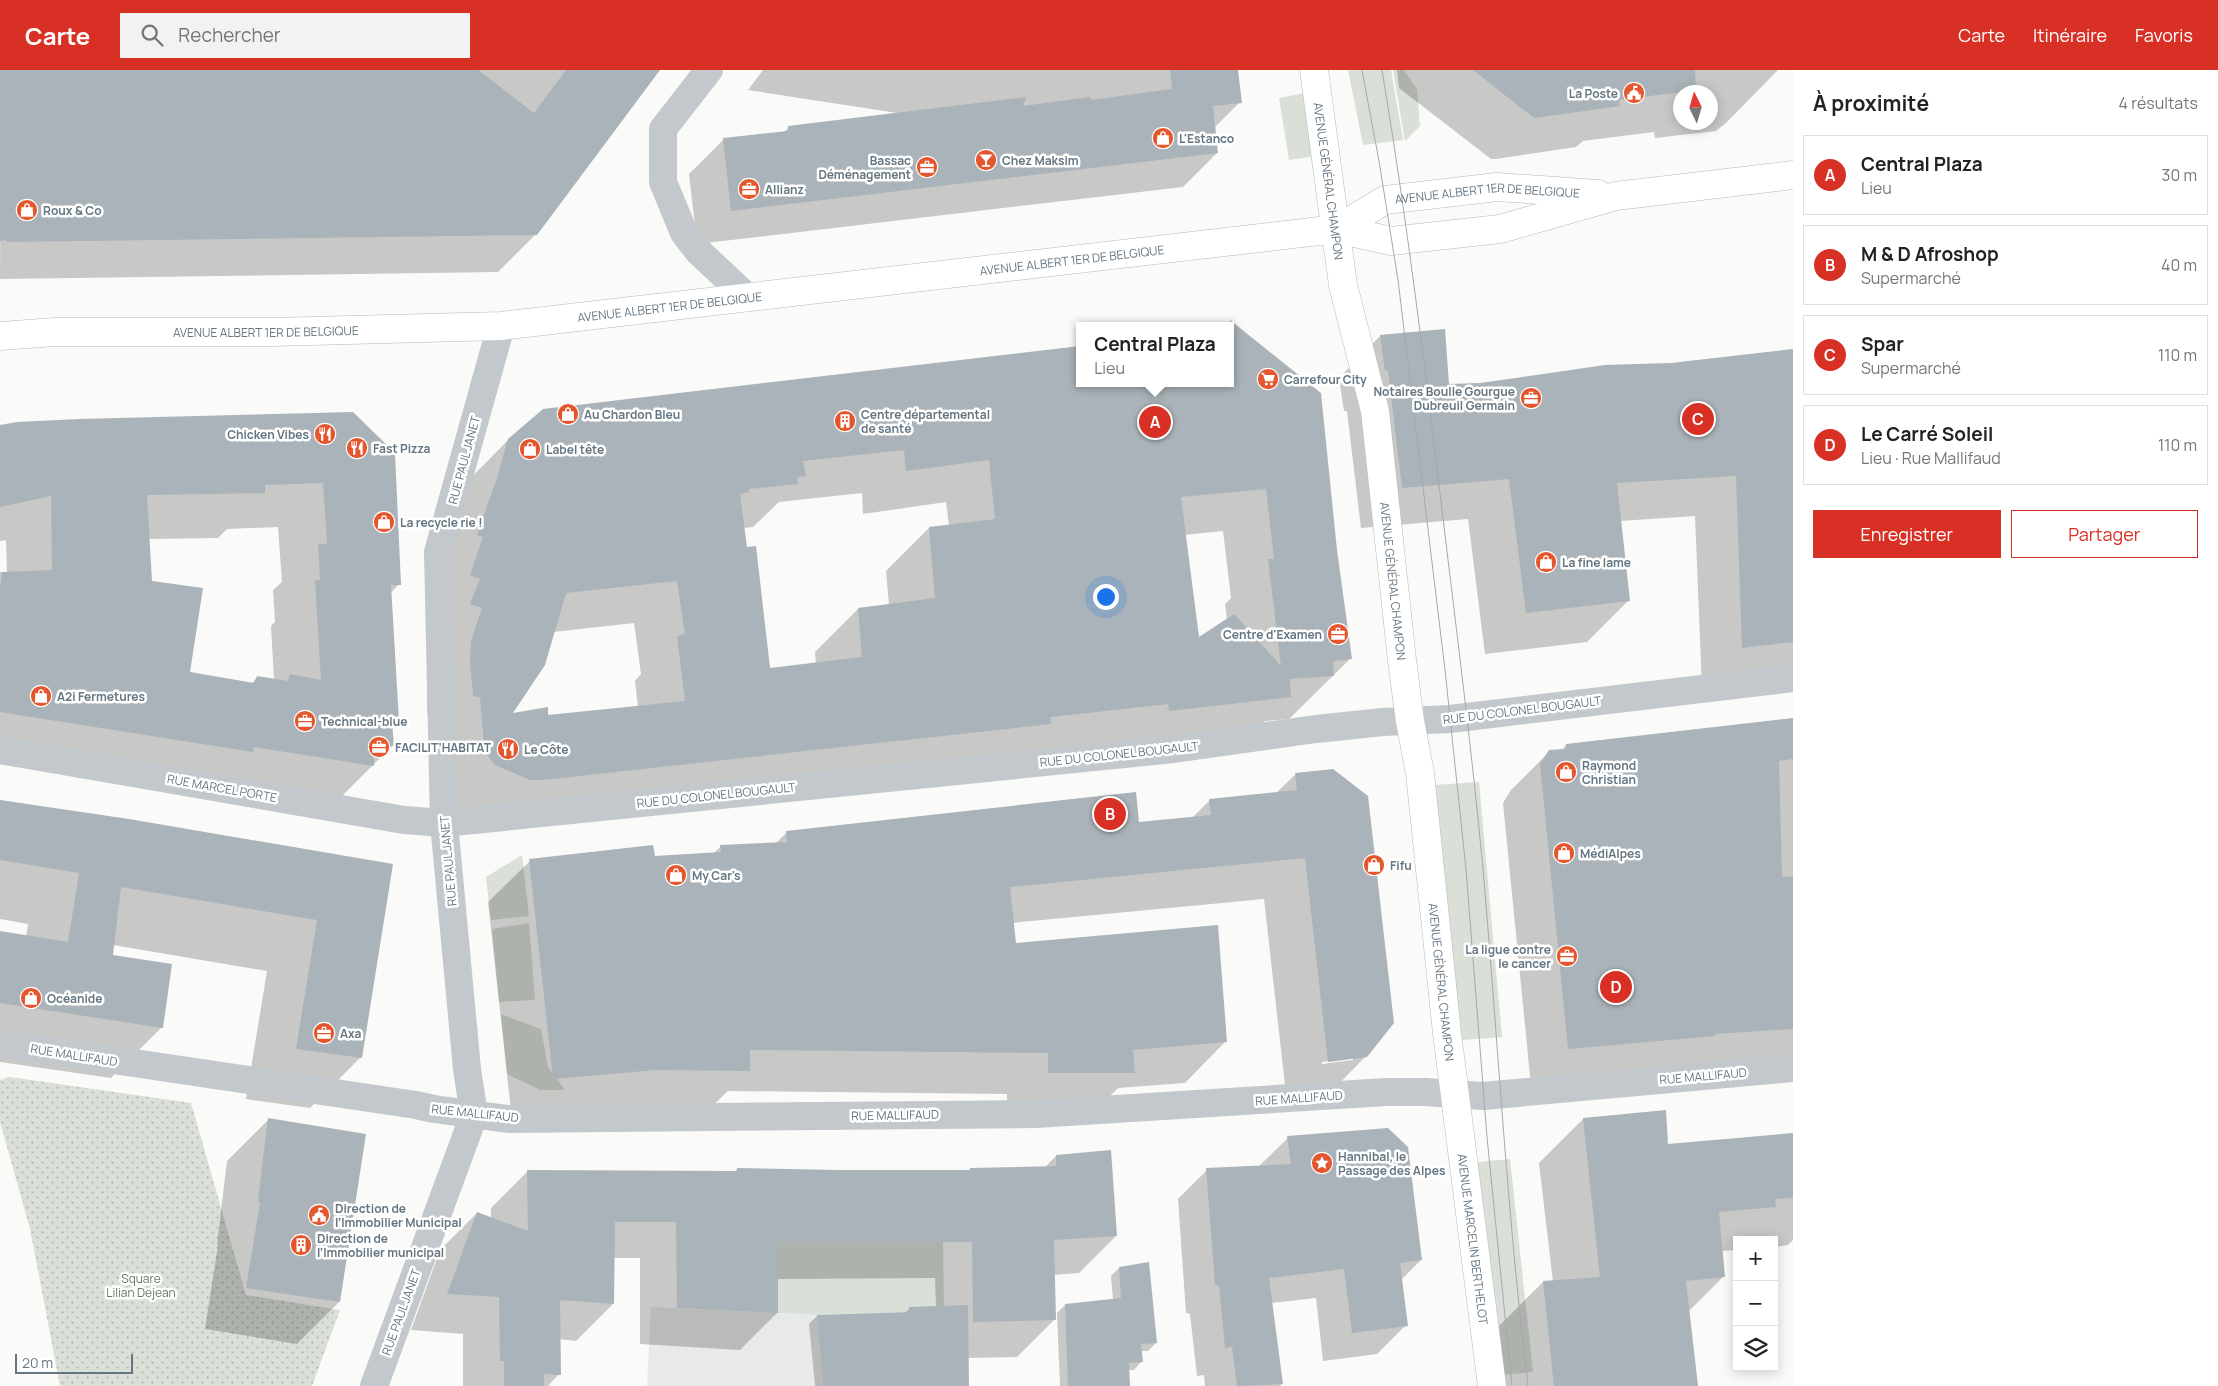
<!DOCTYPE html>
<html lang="fr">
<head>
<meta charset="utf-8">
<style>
  :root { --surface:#fff; --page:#f2f2f2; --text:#222; --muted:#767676; --line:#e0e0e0; --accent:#d93025 }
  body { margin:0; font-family:Manrope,sans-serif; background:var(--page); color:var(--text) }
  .controls { position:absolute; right:15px; bottom:15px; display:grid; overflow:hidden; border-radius:0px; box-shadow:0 2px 12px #0003 }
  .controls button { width:45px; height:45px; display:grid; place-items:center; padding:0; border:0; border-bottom:1px solid var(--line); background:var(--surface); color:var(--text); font:25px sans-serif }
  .compass { position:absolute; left:1673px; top:15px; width:45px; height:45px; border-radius:50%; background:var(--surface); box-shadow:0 2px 12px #0003; rotate:355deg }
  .scale { position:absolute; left:15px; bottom:12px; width:118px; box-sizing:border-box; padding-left:5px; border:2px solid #657683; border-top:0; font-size:14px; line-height:18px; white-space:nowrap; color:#657683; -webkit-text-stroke:4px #fff; paint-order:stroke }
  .you { position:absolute; left:1105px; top:526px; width:18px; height:18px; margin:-12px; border:4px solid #fff; border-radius:50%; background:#1a73e8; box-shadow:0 0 0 8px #1a73e833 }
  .badge { display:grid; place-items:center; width:32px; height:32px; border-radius:50%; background:var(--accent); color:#fff; font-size:16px; font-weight:700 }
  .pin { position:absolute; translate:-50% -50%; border:2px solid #fff; box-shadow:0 1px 5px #0006 }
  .popup { position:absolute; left:1076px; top:252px; width:158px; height:65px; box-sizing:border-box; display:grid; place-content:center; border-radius:0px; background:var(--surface); filter:drop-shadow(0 1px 4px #0005); font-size:16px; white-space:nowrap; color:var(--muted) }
  .popup b { font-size:19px; color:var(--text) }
  .popup::after { content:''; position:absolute; left:50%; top:100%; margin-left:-10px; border:10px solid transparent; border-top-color:var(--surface) }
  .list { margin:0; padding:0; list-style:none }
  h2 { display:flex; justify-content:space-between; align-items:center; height:65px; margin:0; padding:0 20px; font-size:21px }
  h2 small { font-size:16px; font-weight:400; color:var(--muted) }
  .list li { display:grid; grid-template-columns:32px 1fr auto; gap:15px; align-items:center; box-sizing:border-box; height:80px; margin:0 10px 10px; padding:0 10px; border:1px solid var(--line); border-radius:0px }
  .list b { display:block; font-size:19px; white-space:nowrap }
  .list p { margin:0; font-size:16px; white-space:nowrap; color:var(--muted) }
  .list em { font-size:16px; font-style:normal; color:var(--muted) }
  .actions { display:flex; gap:10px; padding:15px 20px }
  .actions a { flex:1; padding:11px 0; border:1px solid var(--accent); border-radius:0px; text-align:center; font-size:18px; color:var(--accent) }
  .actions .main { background:var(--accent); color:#fff }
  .icon { flex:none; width:28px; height:28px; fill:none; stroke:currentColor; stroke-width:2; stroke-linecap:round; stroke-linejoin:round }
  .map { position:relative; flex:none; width:1793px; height:1316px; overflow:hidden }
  header { display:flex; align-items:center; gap:30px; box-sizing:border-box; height:70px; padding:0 25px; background:var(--accent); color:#fff }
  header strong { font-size:24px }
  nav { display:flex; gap:28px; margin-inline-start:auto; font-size:18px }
  .search { width:350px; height:45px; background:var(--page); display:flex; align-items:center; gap:12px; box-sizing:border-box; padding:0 18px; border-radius:0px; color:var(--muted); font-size:19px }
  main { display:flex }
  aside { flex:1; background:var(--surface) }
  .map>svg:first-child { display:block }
  .built { fill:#e8e9e9 }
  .grass { fill:#dadfd7 }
  .park { fill:url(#park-dots) }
  .shadow { fill:#0003; fill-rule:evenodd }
  .building { fill:#aab3b9; fill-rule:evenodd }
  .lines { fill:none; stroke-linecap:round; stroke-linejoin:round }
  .secondary-casing { stroke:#b3babf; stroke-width:29 }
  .street { stroke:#c3c8cc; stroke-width:28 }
  .secondary { stroke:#fff; stroke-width:28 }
  .tram { stroke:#a2aab0; stroke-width:1 }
  .labels { text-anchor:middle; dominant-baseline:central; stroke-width:5; stroke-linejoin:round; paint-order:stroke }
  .poi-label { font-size:12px; font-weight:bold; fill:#657683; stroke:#fff; text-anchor:start }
  .street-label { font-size:12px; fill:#657683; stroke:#fff }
  .park-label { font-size:12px; fill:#687a64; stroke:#fff }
</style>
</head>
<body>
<header>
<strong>Carte</strong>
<div class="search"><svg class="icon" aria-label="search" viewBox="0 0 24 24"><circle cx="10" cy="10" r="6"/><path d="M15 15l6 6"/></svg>Rechercher</div>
<nav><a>Carte</a><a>Itinéraire</a><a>Favoris</a></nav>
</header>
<main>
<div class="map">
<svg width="1793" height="1316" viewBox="0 0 1793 1316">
  <defs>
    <pattern id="park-dots" width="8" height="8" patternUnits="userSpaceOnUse" patternTransform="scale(1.25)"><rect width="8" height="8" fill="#dadfd7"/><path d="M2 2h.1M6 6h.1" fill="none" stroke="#b4b9b4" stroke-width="1.8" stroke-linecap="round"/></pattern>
  </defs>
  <rect width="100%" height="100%" fill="#fafaf8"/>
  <path class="built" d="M651,1237l166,8 6,71h-176z"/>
  <path class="grass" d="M1348,0h43l12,70 -40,5z
    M1393,0h11l13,19 3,37 -15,15z
    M1305,23l11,63 -27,4 -10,-62z
    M1479,712l23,255 -40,3 -28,-255z
    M522,785l7,61 -38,4 -5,-43z
    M529,853l6,77 -36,2 -7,-73z
    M501,944l40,15 7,38 17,23h-25l-33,-16z
    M1510,1089l23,213 -33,3 -23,-213z
    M943,1172l1,70 -35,-5v5l-92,3 -39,-2v-70z"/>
  <path class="park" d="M10,1007l181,26 55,192 94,15 -28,76h-252l-30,-157 -30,-107v-42z"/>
  <path class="shadow" d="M659,0l-123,164 -38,38 -498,7 1,-209z
    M763,0h474l3,32 -26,26 3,25 -34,34 -486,57 -8,-70 34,-34 60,-7 6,-6 108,-14 -149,-23z
    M1397,0h381l-52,53 -10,8 -61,7 -1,-6 -71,9 -7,6 -80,12h-5l-92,-71zM1680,22h30v30h-30z
    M1230,259l106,221 14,109 -61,60 -24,2 -19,19 -787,71 -29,-72 -3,-32 1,-60 37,-163 43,-44 572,-93v36h150zM862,423l1,21 83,-12 3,24 -20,2 -43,43 3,34 -31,4 -43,43 1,12 -47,5 -26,-141 10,-1 26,-25zM1223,461l8,67 -6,6 2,16 -29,19 -14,-104zM634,553l7,51 -6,7 3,26 -91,9 -37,-1 43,-83z
    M1380,266l68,50 223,-21 122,-15v327l-91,12 -7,-173 -75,5 8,80 -41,41 -102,12 -17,-135 -107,9 -14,-117h-3l-5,-33z
    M353,343l46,171 -9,10 8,127 -7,6 2,18 -65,65 -328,-47v-191h7l-1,-32 -6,1v-114zM278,457l4,55 -9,8 2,32 -4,4 3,54 -16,-3 -7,7 -62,-11 -39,-91 -2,-43 70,-1 9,-9z
    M1793,650v343l-262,23 -28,-283 8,-13 38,-38 12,-1 5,-6z
    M1296,704l70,282 -41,42 -38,5 -23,-204 -252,24 2,22 212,96 -41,42 -67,5 -26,26h-85v-20l-279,-3 -21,20 -195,9 -24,-218 42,-41 183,-7 8,-8 54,-2 12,-12 351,-8 54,-6 18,-18 66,-7zM1353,988v2l-31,4v-2z
    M0,730l392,65 -31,192 -51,51 -64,-9 21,-128 -154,-26 -1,11 50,71 -51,51 -111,-16v-129l26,4 2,-13 -28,-5z
    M269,1049l70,183 -42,42 -92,-15 13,-84 -1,-1 10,-83z
    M1583,1049l84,26 126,-10v105l-5,5 -14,2v-7h-37v10l-16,1 2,26 -35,35 9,74h-191l-7,-60 44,-44h10l-14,-119z
    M1288,1068l133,122 -20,20 5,45 -29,29 -54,7 -7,-63 -45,5 11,81 -2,2h-75l-1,-11 -7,1 -7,-62 -4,-1 -8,-114 29,-29 51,-3z
    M1056,1086l60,80 -37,37 -26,2 1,45 -37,37 -49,1v28h-153l-6,-62 8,-8 88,-3 5,-5 26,-1 -1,-29 -158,1v34l-37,37 -100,-6v-86h-27v46l-37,37 -17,-2v35l-11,12h-85v-52l-52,-4 29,-80 37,-37 14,5v-10l37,-37 206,1 3,-3 101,3 131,-1 2,-2 73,-1z
    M1119,1198l37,75 -8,8h-7v11l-7,8h-6v16h-68l-3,-73 8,-8 48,-5 -2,-24z"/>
  <path class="building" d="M0,0h478l56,43 32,-43h94l-123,165 -530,7 -1,-2 -6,1z
    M1170,0h68l4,33 -29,3 5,47 -487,58 -8,-73 65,-7v-5l238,-29 -3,9 67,-9 1,3 81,-11z
    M1473,0h222l1,20 -77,10 1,6 -86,12z
    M1230,250l91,73 16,157 15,109 -19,2 1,15 -44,3 1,18 -122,14 -1,-7 -117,13v7l-508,56h-13l-35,-15 -9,-11 -1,1 -5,-58 -7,-1 -3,-33 1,-22 11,-33 -12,-4 10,-25 -10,-4 13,-38 -6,-2 20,-57 11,-39 35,-30 537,-63v37h150zM904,380l2,21 83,-11 6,59 -66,8 6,71 -77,10 4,49 -92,11 -14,-122 -9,1 -7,-53 9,-2v-3l49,-5 -1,-7 9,-1 -3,-15zM1266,419l8,70h-6l13,107 -47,-52 -35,23 -18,-140zM677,511l8,53 -8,2 8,65 -137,14v-8l-35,6 32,-48 21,-72z
    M1445,259l4,55 31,-1 125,-18 66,-2 122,-14v293l-51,6 -6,-172 -119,7 13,118 -104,12 -17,-134 -107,9 -14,-118 -3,1 -5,-36z
    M353,342l42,41 6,132h-10l8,136 -7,1 2,24 -20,1v19l-120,-19 -1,5 -253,-40v-124l2,-16 50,-2 -1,-74 -51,11v-82l17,-3 62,-3zM323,413l4,61h-9l2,36h-5l6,100 -31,-6 -2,7 -31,-5 -3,7 -64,-11 13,-84 -51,-7 -5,-86 118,-2v-8z
    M1793,648v41l-14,2 3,116 11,-1v153l-78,5v2l-147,13 -28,-285 9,-14 17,-1v-5z
    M1333,699l35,27 26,227 -27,34 -39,5 -23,-204 -295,29 6,56 202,-18 9,117 -94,8 2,23h-87v-20l-298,-3v21l-94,-1 -103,9 -24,-220 124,-14 2,11 66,-4 -1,-7 67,-3 -1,-11 350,-39 3,30 72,-7 -2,-16 88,-9 -2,-17z
    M0,730l129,19 264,45 -31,194 -66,-9 21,-129 -196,-33 -8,68 59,9 -9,64 -163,-25v-72l68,11 11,-69 -79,-13z
    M1666,1040l2,34 125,-11v65l-18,1 1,8 -57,5 6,65 -39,4 12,105h-144l-11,-105 57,-4 -17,-159z
    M268,1048l98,16 -26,168 -94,-14 14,-85 -2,-2z
    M1388,1058l20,19 14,113 -22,3 8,63 -56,7 -8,-64 -75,9 14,106 -46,2 -5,-39 -7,1 -6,-63h-4l-9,-117 85,-4 -4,-28z
    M1111,1080l6,86 -63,4 2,80 -83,2 -1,-80 -194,1v70l-101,-5 -1,-86h-61l-1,82 -54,-4 1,75 -17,-1v12h-40v-25h-4l-1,-64 -52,-3 30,-82 51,19 -1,-61 210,1v-3l101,2h132v-2l86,-2v-11z
    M1149,1192l8,81 -16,1 2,18 -14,1 1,23h-62l-3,-82 56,-6 -2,-31z
    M968,1235l1,81h-146l-6,-71 92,-3v-5z"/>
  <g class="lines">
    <g class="secondary-casing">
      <g id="secondary">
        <path id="s1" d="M1314,0l29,215 32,126 27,249 8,61 10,52 27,260 45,353"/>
        <path id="s2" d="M1337,159l48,-29 112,-13 101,7"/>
        <path id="s3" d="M0,266l55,-4h218l228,-6 836,-97 54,12 109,-12 116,-33 177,-21"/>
      </g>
    </g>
    <path class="street" d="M709,0l-46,59v53l21,51 14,18 49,46
      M0,680l404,70 40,3 730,-74 142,-20 67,-7 67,-3 343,-41
      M0,973l416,62 18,4 74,10 528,-5 350,-22h39l58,4 310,-28
      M374,1316l100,-271 -7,-46 -23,-246 -6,-271 63,-226"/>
    <use href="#secondary" class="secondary"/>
    <path class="tram" d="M1362,0l17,91 19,119 47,390 21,199 21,268 25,249
      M1382,0c25,149 43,299 61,448 14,117 29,234 40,351 15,172 24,345 45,517"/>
  </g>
  <defs>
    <g id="civic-disc" transform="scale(1.125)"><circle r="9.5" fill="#e4572e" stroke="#fff"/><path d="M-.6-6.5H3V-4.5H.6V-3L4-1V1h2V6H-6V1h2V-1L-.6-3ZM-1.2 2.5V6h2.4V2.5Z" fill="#fff"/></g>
    <g id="shop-disc" transform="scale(1.125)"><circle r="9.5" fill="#e4572e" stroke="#fff"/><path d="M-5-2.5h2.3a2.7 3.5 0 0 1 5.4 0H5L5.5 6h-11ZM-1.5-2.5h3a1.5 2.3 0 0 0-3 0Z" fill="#fff"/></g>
    <g id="bar-disc" transform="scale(1.125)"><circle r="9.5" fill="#e4572e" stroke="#fff"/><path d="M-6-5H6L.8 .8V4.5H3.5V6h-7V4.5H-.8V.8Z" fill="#fff"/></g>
    <g id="office-disc" transform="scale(1.125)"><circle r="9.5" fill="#e4572e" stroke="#fff"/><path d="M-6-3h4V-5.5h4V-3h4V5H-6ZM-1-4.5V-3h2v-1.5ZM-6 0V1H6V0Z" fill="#fff"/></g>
    <g id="supermarket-disc" transform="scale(1.125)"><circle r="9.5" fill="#e4572e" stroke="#fff"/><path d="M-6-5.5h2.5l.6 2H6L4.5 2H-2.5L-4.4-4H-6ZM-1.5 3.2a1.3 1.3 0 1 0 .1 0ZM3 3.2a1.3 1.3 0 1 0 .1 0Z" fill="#fff"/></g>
    <g id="building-disc" transform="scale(1.125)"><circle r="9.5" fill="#e4572e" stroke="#fff"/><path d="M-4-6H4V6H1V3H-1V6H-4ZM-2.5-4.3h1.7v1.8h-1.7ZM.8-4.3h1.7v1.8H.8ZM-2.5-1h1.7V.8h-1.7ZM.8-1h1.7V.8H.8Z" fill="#fff"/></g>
    <g id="restaurant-disc" transform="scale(1.125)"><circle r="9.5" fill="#e4572e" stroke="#fff"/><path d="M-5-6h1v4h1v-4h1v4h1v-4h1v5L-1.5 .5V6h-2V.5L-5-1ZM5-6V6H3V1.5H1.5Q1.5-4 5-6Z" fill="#fff"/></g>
    <g id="sight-disc" transform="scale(1.125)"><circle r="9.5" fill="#e4572e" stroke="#fff"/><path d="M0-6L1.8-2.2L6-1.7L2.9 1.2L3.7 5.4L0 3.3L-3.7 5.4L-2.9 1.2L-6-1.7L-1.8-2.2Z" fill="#fff"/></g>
  </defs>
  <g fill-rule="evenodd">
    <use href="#civic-disc" x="1634" y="23"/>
    <use href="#shop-disc" x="1163" y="68"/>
    <use href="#bar-disc" x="986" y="90"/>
    <use href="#office-disc" x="927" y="97"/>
    <use href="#office-disc" x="749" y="119"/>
    <use href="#shop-disc" x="27" y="140"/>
    <use href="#supermarket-disc" x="1268" y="309"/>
    <use href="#office-disc" x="1531" y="328"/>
    <use href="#shop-disc" x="568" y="344"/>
    <use href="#building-disc" x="845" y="351"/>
    <use href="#restaurant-disc" x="325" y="364"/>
    <use href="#restaurant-disc" x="357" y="378"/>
    <use href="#shop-disc" x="530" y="379"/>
    <use href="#shop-disc" x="384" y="452"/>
    <use href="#shop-disc" x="1546" y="492"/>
    <use href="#office-disc" x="1338" y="564"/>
    <use href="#shop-disc" x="41" y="626"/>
    <use href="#office-disc" x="305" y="651"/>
    <use href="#office-disc" x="379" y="677"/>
    <use href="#restaurant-disc" x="508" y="679"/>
    <use href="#shop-disc" x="1566" y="702"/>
    <use href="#shop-disc" x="1564" y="783"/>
    <use href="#shop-disc" x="1374" y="795"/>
    <use href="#shop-disc" x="676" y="805"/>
    <use href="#office-disc" x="1567" y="886"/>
    <use href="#shop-disc" x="31" y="928"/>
    <use href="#office-disc" x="324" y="963"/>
    <use href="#sight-disc" x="1322" y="1093"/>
    <use href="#civic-disc" x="319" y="1145"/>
    <use href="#building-disc" x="301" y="1175"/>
  </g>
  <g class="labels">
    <g class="poi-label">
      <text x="1618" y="23" text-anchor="end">La Poste</text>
      <text x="1179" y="68">L'Estanco</text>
      <text x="911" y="90" text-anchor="end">Bassac<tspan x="911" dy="14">Déménagement</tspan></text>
      <text x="1002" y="90">Chez Maksim</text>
      <text x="765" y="119">Allianz</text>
      <text x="43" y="140">Roux &amp; Co</text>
      <text x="1284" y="309">Carrefour City</text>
      <text x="1515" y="321" text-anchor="end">Notaires Boulle Gourgue<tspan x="1515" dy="14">Dubreuil Germain</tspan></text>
      <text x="584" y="344">Au Chardon Bleu</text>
      <text x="861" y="344">Centre départemental<tspan x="861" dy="14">de santé</tspan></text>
      <text x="309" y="364" text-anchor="end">Chicken Vibes</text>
      <text x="373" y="378">Fast Pizza</text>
      <text x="546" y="379">Label tête</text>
      <text x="400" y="452">La recycle rie !</text>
      <text x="1562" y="492">La fine lame</text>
      <text x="1322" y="564" text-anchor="end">Centre d'Examen</text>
      <text x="57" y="626">A2i Fermetures</text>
      <text x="321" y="651">Technical-blue</text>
      <text x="395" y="677">FACILIT’HABITAT</text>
      <text x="524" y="679">Le Côte</text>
      <text x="1582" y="695">Raymond<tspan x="1582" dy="14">Christian</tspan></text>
      <text x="1580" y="783">MédiAlpes</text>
      <text x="1390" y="795">Fifu</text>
      <text x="692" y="805">My Car's</text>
      <text x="1551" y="879" text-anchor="end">La ligue contre<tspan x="1551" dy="14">le cancer</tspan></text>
      <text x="47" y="928">Océanide</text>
      <text x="340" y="963">Axa</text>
      <text x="1338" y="1086">Hannibal, le<tspan x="1338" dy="14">Passage des Alpes</tspan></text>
      <text x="335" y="1138">Direction de<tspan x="335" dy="14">l’Immobilier Municipal</tspan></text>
      <text x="317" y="1168">Direction de<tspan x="317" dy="14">l’Immobilier municipal</tspan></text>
    </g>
    <g class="street-label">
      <text stroke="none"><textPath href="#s1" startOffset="112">AVENUE GÉNÉRAL CHAMPON</textPath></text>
      <text stroke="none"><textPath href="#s2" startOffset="159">AVENUE ALBERT 1ER DE BELGIQUE</textPath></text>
      <text stroke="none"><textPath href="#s3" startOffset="1076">AVENUE ALBERT 1ER DE BELGIQUE</textPath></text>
      <text stroke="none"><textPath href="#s3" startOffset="671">AVENUE ALBERT 1ER DE BELGIQUE</textPath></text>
      <text stroke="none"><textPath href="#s3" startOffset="266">AVENUE ALBERT 1ER DE BELGIQUE</textPath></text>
      <text transform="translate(464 390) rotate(-75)">RUE PAUL JANET</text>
      <text stroke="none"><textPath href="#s1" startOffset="518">AVENUE GÉNÉRAL CHAMPON</textPath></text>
      <text transform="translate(1522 640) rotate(-7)">RUE DU COLONEL BOUGAULT</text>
      <text transform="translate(1119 684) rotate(-6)">RUE DU COLONEL BOUGAULT</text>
      <text transform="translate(222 718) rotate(10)">RUE MARCEL PORTE</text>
      <text transform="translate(716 725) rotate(-6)">RUE DU COLONEL BOUGAULT</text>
      <text transform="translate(448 791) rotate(-95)">RUE PAUL JANET</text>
      <text stroke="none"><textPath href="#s1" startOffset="922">AVENUE GÉNÉRAL CHAMPON</textPath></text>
      <text transform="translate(74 985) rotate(9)">RUE MALLIFAUD</text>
      <text transform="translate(1703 1006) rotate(-5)">RUE MALLIFAUD</text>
      <text transform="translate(1299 1028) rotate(-4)">RUE MALLIFAUD</text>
      <text transform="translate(475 1043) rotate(6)">RUE MALLIFAUD</text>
      <text transform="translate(895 1045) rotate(-1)">RUE MALLIFAUD</text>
      <text stroke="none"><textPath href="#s1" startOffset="1181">AVENUE MARCELIN BERTHELOT</textPath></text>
      <text transform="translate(401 1242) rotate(-70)">RUE PAUL JANET</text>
    </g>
    <g class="park-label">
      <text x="141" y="1208">Square<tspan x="141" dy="14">Lilian Dejean</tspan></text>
    </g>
  </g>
</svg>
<div class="controls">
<button>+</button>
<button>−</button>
<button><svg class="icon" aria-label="layers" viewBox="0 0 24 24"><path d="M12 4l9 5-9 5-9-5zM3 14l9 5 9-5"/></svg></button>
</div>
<svg class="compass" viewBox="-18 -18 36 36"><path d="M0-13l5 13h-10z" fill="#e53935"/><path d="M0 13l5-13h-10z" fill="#767676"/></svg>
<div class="scale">20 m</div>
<div class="you"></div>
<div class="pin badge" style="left:1155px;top:352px">A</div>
<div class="popup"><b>Central Plaza</b>Lieu</div>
<div class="pin badge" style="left:1110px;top:744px">B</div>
<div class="pin badge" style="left:1698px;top:349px">C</div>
<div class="pin badge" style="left:1616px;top:917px">D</div>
</div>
<aside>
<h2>À proximité<small>4 résultats</small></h2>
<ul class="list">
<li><span class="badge">A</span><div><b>Central Plaza</b><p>Lieu</p></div><em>30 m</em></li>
<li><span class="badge">B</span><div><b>M &amp; D Afroshop</b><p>Supermarché</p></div><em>40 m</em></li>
<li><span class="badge">C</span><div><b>Spar</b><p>Supermarché</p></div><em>110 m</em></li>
<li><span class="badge">D</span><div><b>Le Carré Soleil</b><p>Lieu · Rue Mallifaud</p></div><em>110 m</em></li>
</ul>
<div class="actions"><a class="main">Enregistrer</a><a>Partager</a></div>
</aside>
</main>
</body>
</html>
